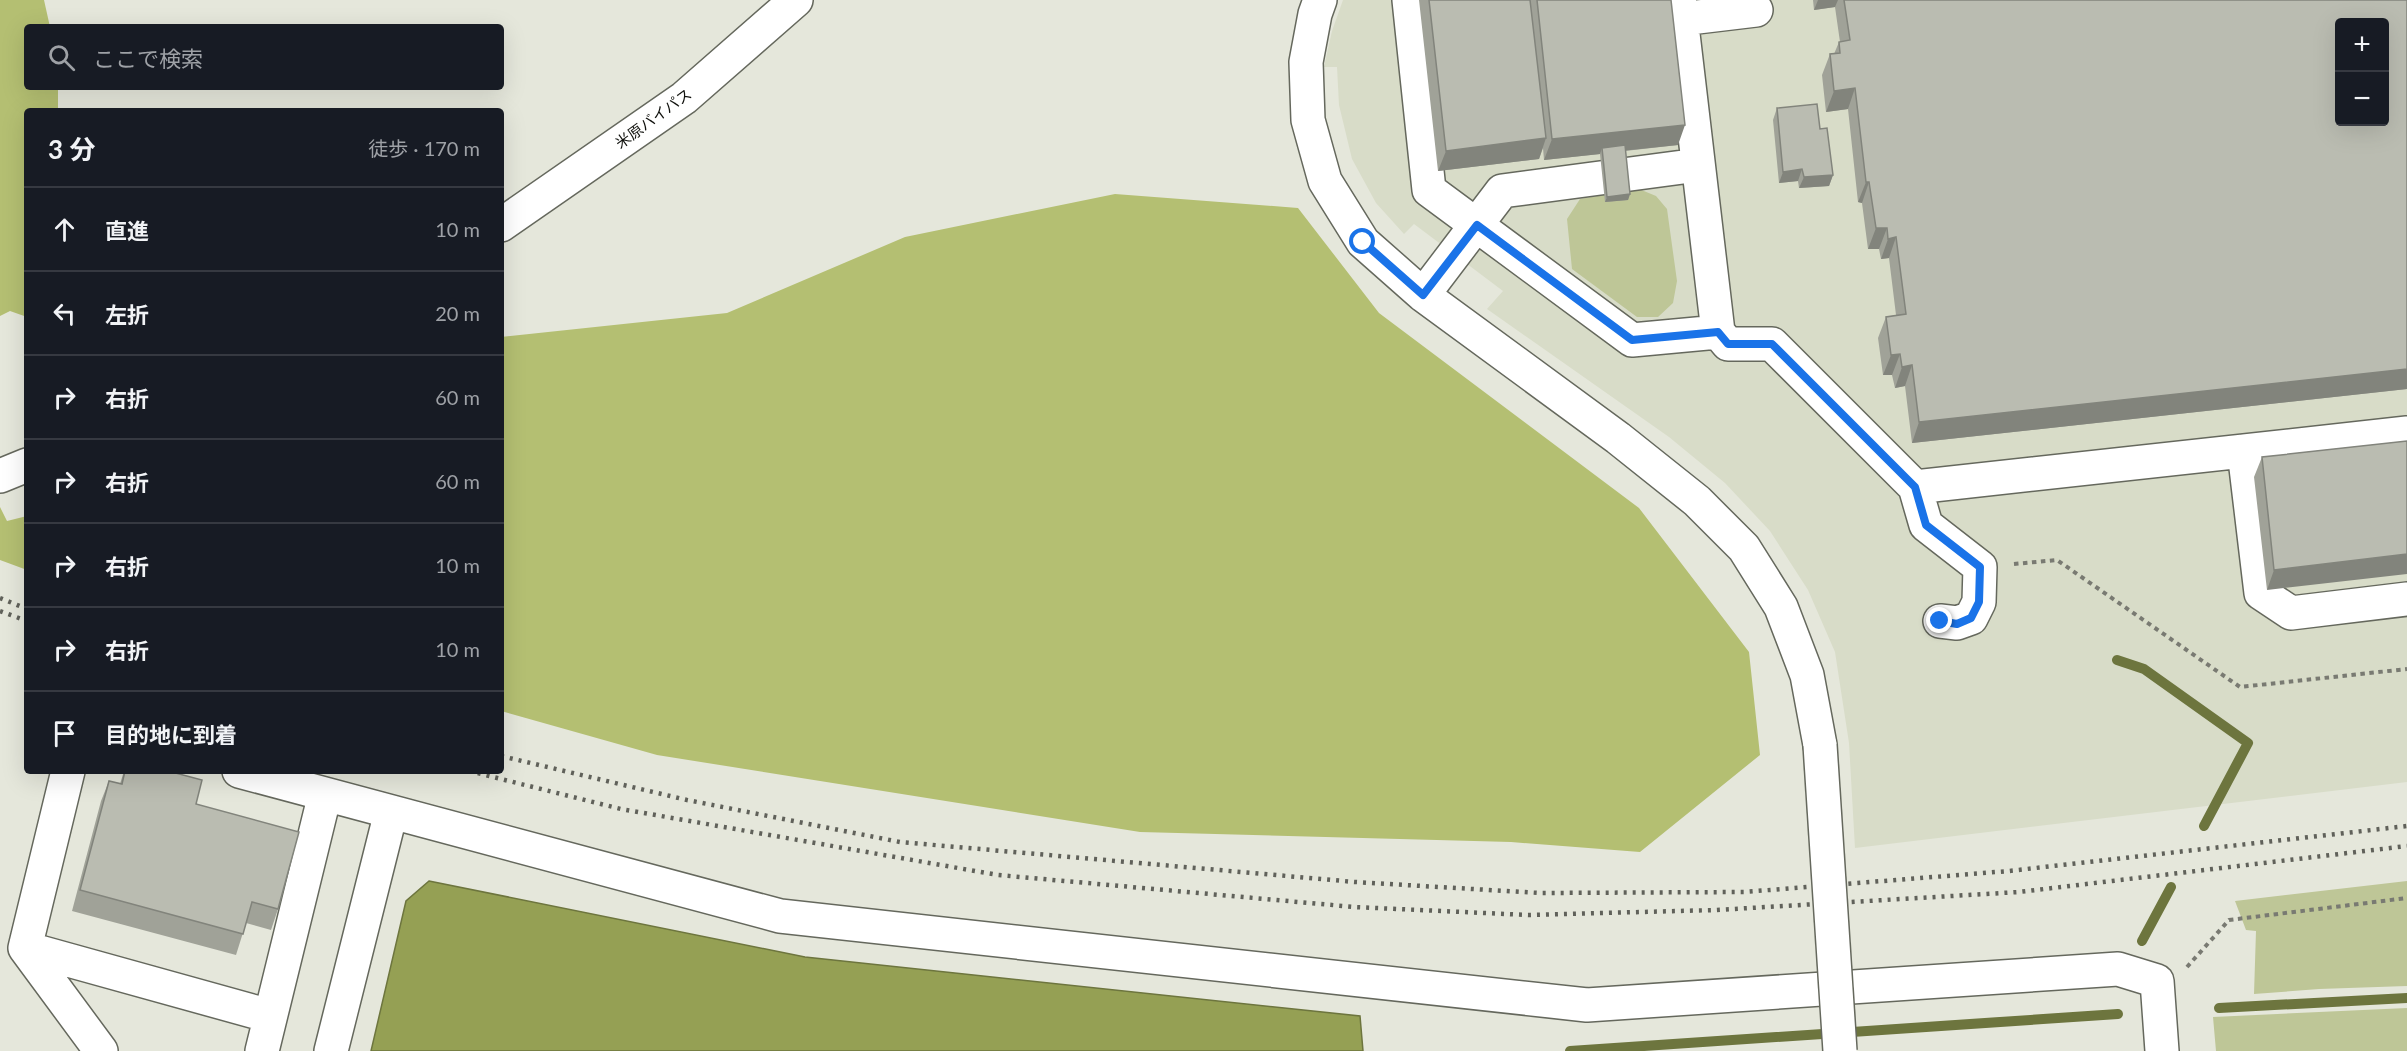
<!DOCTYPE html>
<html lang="ja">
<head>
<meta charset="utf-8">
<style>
  :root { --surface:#171b24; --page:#20242c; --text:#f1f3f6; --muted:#9ea1a6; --line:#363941 }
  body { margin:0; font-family:Lato,"Noto Sans JP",sans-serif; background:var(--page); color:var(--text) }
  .controls { position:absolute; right:18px; top:18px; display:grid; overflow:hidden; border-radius:6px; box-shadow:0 6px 24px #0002 }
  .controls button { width:54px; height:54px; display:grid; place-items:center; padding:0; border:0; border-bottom:2px solid var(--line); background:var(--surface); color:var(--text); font:30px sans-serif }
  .stop { position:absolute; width:18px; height:18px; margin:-14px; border:4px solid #1a73e8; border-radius:50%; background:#fff }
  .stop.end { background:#1a73e8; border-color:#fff; box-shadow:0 2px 6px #0008 }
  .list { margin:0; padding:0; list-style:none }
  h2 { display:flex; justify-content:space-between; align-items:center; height:78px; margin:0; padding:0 24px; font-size:26px }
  h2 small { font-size:20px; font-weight:400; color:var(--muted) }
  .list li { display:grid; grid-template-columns:39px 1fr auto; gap:18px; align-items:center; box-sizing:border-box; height:84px; padding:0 24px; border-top:2px solid var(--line) }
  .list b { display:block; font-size:22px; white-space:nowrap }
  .list em { font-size:20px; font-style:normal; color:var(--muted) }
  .icon { flex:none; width:33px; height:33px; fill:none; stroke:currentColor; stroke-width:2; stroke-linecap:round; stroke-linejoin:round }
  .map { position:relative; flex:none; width:2407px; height:1051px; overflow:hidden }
  .search { position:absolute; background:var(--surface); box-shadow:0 6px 24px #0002; left:24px; top:24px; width:480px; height:66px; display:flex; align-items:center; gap:15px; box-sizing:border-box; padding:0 21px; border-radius:6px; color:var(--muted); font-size:22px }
  .panel { position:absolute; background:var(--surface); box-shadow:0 6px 24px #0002; left:24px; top:108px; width:480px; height:666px; border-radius:6px }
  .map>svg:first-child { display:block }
  .built { fill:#d8dcc8; fill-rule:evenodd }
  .green { fill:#bec697 }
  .forest { fill:#b4bf72 }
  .water { fill:#95a054; stroke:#6d753e; stroke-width:1.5 }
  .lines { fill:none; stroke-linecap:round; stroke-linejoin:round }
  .stream { stroke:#6d753e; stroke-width:10 }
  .minor-casing { stroke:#65685d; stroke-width:36 }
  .highway-casing { stroke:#65685d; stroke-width:36 }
  .path { stroke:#797a72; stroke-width:4; stroke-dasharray:4.5 4.5; stroke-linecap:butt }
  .minor { stroke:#fff; stroke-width:33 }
  .highway { stroke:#fff; stroke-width:33 }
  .rail { stroke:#60615a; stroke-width:4.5; stroke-dasharray:3 6; stroke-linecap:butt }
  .minor-bridge-casing { stroke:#65685d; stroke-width:36; stroke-linecap:butt }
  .minor-bridge { stroke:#fff; stroke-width:33 }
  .wall { fill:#a0a298 }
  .shaded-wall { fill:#82847c }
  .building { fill:#babcb1; stroke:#82847c; stroke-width:1.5; fill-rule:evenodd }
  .route { stroke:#1a73e8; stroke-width:8 }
  .labels { text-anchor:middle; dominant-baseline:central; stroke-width:4.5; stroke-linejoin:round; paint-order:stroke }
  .street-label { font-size:15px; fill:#0f100c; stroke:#fff }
</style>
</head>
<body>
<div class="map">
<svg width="2407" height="1051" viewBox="0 0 2407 1051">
  <rect width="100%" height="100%" fill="#e5e7db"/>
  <path class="built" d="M1343,0h1064v782l-552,66 -6,-105 -14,-91 -27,-62 -38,-59 -45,-48 -56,-46 -182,-128 16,-18 -89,-67 -10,10 -28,-31 -24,-44 -13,-54 -2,-38h-13l8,-36zM2340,22h44v100h-44z"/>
  <path class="green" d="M1639,189l17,7 11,13 10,72 -4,22 -15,14h-21l-65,-48 -5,-50 13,-20z
    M2407,881v105l-88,3 -65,5 2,-63 -10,-1 -11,-29z
    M2407,1008v43h-191l-3,-34z"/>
  <path class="forest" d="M0,0h44l6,27h-23v60h31v24h-31v206l-17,-6 -10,5z
    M1115,194l183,14 81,105 260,195 110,144 11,103 -120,97 -129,-10 -371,-10 -483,-77 -156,-44v-374l226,-24 178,-76z
    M0,507l7,14 20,-5v54l-27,-10z"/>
  <path class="water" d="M429,881l376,76 555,59 3,35h-992l35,-150z"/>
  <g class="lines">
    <path class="stream" d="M2117,660l27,9 104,74 -44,83
      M2142,941l29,-54
      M2219,1008l188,-10
      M1570,1051l548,-37"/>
    <g class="minor-casing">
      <path id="minor" d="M1320,0l-5,14 -9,48 2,58 17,61 38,61 60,53 195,143 79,63 47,47 37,59 26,68 13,70
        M1409,0l20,190 203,150 86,-8
        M1679,0l39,332 10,12h44l143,143 11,38 54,42 -1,35 -8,16 -14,5 -17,-2
        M1681,19l75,-9
        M1423,295l79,-104 196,-26
        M2244,451l17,142 30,20 116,-14
        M1915,487l492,-54
        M68,771l-43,177 76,103
        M239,771l541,145 807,89 531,-36 39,12 5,70
        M25,948l245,68
        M262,1051l63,-257
        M331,1051l60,-239"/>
    </g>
    <g class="highway-casing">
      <path id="highway" d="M501,225l183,-127 112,-98
        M0,476l27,-11"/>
    </g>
    <path class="path" d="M2014,564l43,-4 183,127 167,-18
      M2187,967l42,-47 178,-22"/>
    <use href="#minor" class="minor"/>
    <use href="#highway" class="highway"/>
    <path class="rail" d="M0,598l27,11
      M0,611l27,10
      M501,756l186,44 213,42 455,40 185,11 204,-1 265,-21 398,-45
      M469,771l152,38 377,66 356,32 174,8 188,-5 303,-18 388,-46"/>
    <g class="minor-bridge-casing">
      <path id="minor-bridge" d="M1820,745l20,306"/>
    </g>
    <use href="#minor-bridge" class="minor-bridge"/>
  </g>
  <path class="wall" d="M1419,0h252l7,145 -53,6 5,43 -2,6 -23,2 -5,-48 -56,6 -1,-12 -4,11 -101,12z
    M1813,0h594v389l-495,54 -7,-57 -10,2 -3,-13h-9l-5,-37 8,-21 10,-2 -7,-57 -8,1 -2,-10h-11l-6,-46 -4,-1 -10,-93 -22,3 -4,-37 8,-21h4l5,-12h1l-5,-35 -21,3z
    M1777,108l56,67 -4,11 -30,2 -1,-7 -19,2 -6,-63z
    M2407,441l-140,149 -13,-113 8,-20z
    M124,771h44l28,33 82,105 -7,21 -25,-7 -10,32 -164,-44 29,-110 8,-20 11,3z"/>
  <path class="shaded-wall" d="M1818,0h20l-3,7 -21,3z
    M1855,88l-7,21 -22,3 8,-21z
    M1685,125l-7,20 -76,8v-5l-2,6 -56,6 8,-21z
    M1546,138l-7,21 -101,12 8,-20z
    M1802,169l-4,12 -19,2 4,-11z
    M1833,175l-4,11 -30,2 5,-11z
    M1866,182h3l-7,21 -4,-1z
    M1630,194l-2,6 -23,2 2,-5z
    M1876,228h11l-8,21h-11z
    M1896,237l-7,21 -8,1 7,-20z
    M1900,354l-8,21h-9l8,-20z
    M1912,365l-7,21 -10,2 7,-21z
    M2407,369v20l-495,54 7,-21z
    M2407,554v20l-140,16 7,-20z"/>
  <path class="building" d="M1429,0h101l16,138 -100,13z
    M1537,0h134l14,125 -133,14z
    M1844,0h563v369l-488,53 -7,-57 -10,2 -2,-13 -9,1 -5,-38 20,-3 -10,-77 -8,2 -1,-11h-11l-7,-46h-3l-11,-94 -21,3 -4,-37 10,-1 -1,-11 11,-2zM2340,22h45v100h-45z
    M1817,104l3,25 7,-1 6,47 -29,2 -2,-8 -19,3 -6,-64z
    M1625,145l5,49 -23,3 -5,-49z
    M2407,441v113l-133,16 -12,-113z
    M125,771h43l34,9 -6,24 103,28 -21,77 -26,-7 -9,32 -163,-44 29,-109 13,3z"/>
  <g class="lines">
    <path class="route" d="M1363,242l60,53 54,-70 155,115 86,-8 10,12h44l143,143 11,38 54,42 -1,35 -8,16 -14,6 -17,-3"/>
  </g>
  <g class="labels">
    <g class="street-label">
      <text transform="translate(653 118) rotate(-36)">米原バイパス</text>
    </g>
  </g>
</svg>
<div class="controls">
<button>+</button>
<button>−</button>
</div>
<div class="stop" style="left:1363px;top:242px"></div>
<div class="stop end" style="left:1940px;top:621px"></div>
<div class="search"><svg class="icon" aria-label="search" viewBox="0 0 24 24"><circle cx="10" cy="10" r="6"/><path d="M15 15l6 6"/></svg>ここで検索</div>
<section class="panel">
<h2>3 分<small>徒歩 · 170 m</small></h2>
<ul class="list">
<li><svg class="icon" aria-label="ahead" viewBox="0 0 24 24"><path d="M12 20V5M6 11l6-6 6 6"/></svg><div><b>直進</b></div><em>10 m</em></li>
<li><svg class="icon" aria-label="left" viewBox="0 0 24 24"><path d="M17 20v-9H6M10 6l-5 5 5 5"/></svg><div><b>左折</b></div><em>20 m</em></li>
<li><svg class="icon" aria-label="right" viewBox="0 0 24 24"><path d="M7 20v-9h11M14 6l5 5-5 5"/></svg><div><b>右折</b></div><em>60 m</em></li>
<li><svg class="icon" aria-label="right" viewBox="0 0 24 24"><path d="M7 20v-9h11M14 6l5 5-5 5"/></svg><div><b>右折</b></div><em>60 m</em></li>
<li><svg class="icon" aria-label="right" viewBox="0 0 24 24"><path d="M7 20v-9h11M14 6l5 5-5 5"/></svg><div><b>右折</b></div><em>10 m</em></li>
<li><svg class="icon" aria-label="right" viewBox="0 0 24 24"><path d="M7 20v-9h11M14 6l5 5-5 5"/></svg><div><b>右折</b></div><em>10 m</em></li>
<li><svg class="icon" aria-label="arrive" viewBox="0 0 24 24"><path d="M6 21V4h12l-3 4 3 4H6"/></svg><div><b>目的地に到着</b></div></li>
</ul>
</section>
</div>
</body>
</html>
